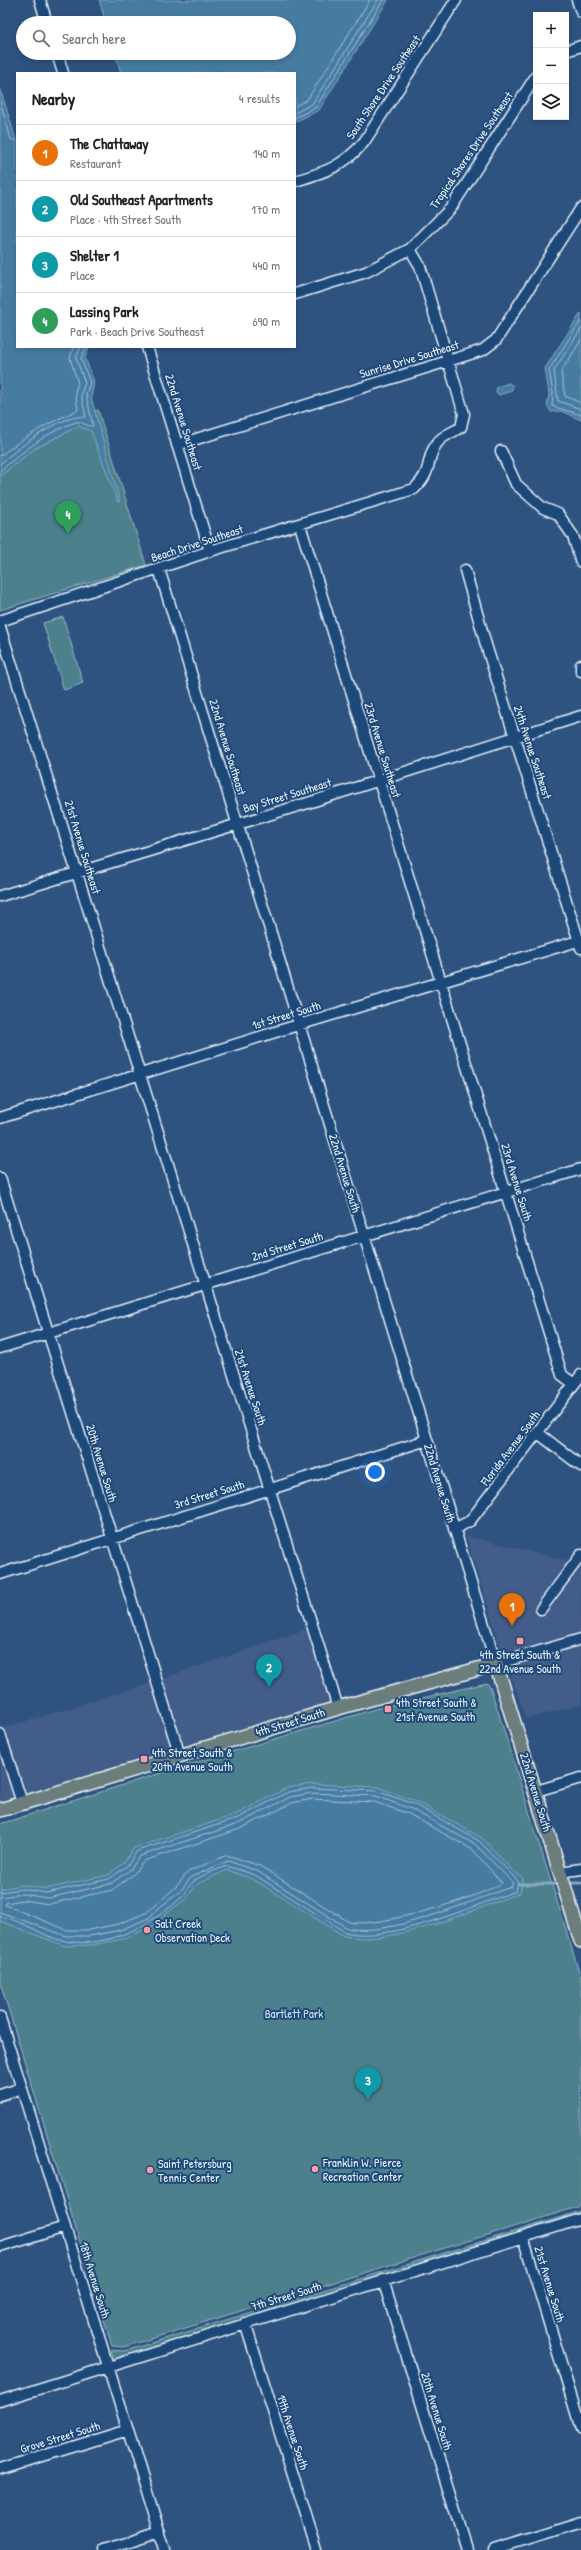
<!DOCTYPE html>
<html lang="en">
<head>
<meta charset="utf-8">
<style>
  :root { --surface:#fff; --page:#f2f2f2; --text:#222; --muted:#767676; --line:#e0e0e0; --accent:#db2777 }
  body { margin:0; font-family:"Patrick Hand",sans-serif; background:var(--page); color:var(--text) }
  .controls { position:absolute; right:12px; top:12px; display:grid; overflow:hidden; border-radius:0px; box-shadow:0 2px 6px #0003 }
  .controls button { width:36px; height:36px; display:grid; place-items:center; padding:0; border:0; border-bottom:1px solid var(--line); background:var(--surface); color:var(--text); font:20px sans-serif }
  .you { position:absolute; left:375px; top:1472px; width:14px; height:14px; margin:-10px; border:3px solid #fff; border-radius:50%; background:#1a73e8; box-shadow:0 0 0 6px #1a73e833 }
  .badge { display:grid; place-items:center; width:26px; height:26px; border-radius:50%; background:var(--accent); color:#fff; font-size:13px; font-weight:700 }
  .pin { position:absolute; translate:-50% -33px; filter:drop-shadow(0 1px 2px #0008) }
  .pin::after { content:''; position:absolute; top:21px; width:14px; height:12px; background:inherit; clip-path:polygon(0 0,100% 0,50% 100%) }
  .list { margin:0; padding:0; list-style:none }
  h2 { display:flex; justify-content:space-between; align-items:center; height:52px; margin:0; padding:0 16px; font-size:17px }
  h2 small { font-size:13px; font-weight:400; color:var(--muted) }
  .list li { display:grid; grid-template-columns:26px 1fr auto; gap:12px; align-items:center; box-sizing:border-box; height:56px; padding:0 16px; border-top:1px solid var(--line) }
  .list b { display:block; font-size:15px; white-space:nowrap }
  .list p { margin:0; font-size:13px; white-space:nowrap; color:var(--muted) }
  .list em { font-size:13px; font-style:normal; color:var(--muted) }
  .icon { flex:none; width:22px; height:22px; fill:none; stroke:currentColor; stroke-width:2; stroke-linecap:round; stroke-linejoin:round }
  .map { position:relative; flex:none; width:581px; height:2550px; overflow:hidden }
  .search { position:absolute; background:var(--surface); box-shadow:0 2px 6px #0003; left:16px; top:16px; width:280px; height:44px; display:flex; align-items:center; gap:10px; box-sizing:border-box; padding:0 14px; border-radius:22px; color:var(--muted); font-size:15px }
  .panel { position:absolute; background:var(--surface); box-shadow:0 2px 6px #0003; left:16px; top:72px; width:280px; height:276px; border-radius:0px }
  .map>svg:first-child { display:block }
  .built { fill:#425d89 }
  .green { fill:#4c808c; stroke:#9ab8c2 }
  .water { fill:#467ca2; stroke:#87abc4 }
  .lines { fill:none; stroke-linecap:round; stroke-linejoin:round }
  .shore { stroke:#a7c2d6; stroke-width:1 }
  .stream { stroke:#87abc4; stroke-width:3 }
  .minor-casing { stroke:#e8f1f8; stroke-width:13 }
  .major-casing { stroke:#e8f1f8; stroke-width:16 }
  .minor { stroke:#1f4a7a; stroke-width:10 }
  .major { stroke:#6c7e7c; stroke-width:13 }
  .poi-dot { fill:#ff9aa2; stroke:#1f4a7a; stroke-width:1.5 }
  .labels { text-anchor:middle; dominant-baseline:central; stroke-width:4; stroke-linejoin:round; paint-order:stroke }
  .street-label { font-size:12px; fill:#e8f1f8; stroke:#1f4a7a }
  .poi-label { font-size:12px; fill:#e8f1f8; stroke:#1f4a7a; text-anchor:start }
  .park-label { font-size:12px; fill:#d1e0e8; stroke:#1f4a7a }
</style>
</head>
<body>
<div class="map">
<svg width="581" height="2550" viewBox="0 0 581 2550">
  <rect width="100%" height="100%" fill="#2f5381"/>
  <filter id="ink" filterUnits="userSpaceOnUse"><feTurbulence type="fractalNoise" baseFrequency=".025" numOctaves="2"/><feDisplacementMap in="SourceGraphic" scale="8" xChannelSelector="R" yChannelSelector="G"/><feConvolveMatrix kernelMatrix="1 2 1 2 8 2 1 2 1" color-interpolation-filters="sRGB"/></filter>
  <g filter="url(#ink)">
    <path class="built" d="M466,1536l104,25 -22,31 9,5 24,-33v70l-77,23z
      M307,1629l24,76 -147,45 -22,-71z
      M581,1644v61l-55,14 -18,-53z
      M151,1683l23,70 -148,44 -22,-69z
      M0,1752l15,48 -15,5z"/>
    <path class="green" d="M91,400l3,11 4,-1 48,155 -146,45v-134l34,-27 44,-23z
      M63,617l20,66 -19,7 -21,-67z
      M487,1683l4,6 90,289v228l-457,141 -12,-1 -112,-364v-158l148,-47 227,-68z
      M581,2211v3l-467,145 -3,-9 14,1z"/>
    <path class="water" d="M99,0h289l-69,110 -24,12v-49h-174l-6,-20h174v-30h-183z
      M0,88l17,55v204h72l-4,11 9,24 -3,15 29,105h-2l-27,-71 -13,-5 -44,23 -34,27z
      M581,313v107l-20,-9 -10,1 -4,-7 2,-11 -4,-26z
      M509,383l4,3 -2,5 -12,4 -3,-3 1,-5z
      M312,1784l66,3 37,14 67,37 30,32 11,8 -3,15c-48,17 -127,54 -176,43l-91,-57 -26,-9 -31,15 -9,13 -24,18 -8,9 -32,14 -32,6 -26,1 -65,-25v-32l22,-4 24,4 62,-14 16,-12 10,-15 101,-33 52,-27z"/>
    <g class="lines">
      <path class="shore" d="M0,101l11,38 6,2
        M295,106l12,-6 63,-100
        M295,113l17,-9 66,-104
        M295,118l21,-11 67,-107
        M581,320l-32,50 4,23 -1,13 29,9
        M581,329l-27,41 4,31 23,8
        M581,340l-20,32 4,24 16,7
        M0,456c25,-19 49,-34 78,-46l-3,-18 3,-9 -8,-25 4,-11
        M0,464c17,-15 54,-44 77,-47 3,-1 6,1 9,0l-5,-23 4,-11 -9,-25 5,-11
        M0,471c22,-19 48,-40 76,-49 6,-1 11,5 17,4l-7,-32 4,-11 -9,-25 5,-11
        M313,1799l61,3 35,12 64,36 29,33c-24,15 -127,46 -153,39l-89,-56 -33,-11 -39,17 -12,15 -30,26 -28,11 -29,6h-22l-62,-25 1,-2 16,-3 27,4 63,-14 22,-16 10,-13 96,-32 52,-26z
        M0,1892l22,-3 24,4 63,-14 18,-13 10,-15 99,-32 52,-27 24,-4 65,3 37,13 65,37 39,40 -2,10c-43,15 -127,53 -171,41l-90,-57 -28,-9c-9,3 -25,9 -33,15 -5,4 -7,11 -11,15 -30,28 -74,53 -118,45 -22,-3 -42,-22 -65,-24
        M0,1897l22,-3 26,4 62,-14 20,-14 10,-14 98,-32 52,-27 22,-4 64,3 35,13 65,36 37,38 -2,4c-41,14 -123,51 -164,41l-90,-57 -29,-10 -37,16 -11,15 -23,17 -8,9 -29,12 -30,6h-24l-66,-24"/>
      <path class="stream" d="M567,1883h14
        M519,1884h40"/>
      <g class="minor-casing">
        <path id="minor" d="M40,0l7,23
          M577,0l4,12
          M566,51l15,-5
          M57,53l6,20
          M295,181c30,-9 48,-14 69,-39l92,-142
          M295,294l71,-22 44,-23 41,-41 85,-132
          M147,347l63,204
          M177,445l271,-84 35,-11 13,-10 85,-132
          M501,451l15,33 27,24 15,6 15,22 8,26
          M300,525l262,850 12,9
          M159,569l337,1095 85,-25
          M465,570l21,75 95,303
          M0,621l210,-70 204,-62c20,-18 11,-32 24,-47 5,-7 16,-10 23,-15l3,-13 -44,-148 -10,-17
          M0,627l338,1081
          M581,665v6
          M0,896l311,-94 270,-86
          M0,1118l285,-89 296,-89
          M0,1178l180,578
          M0,1348l581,-179
          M538,1433l43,33
          M454,1529l16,-8 111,-146
          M0,1574l427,-134
          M541,1609l40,-54
          M0,1734l22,69
          M536,1791l45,-13
          M560,1872l21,-3
          M0,2018l165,532
          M0,2095l22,-7
          M523,2237l58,192
          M0,2247l65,-20
          M383,2280l84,270
          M245,2323l72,227
          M0,2401l581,-182
          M0,2469l128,-39
          M105,2550l55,-18
          M493,2550l88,-27"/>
      </g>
      <g class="major-casing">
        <path id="major" d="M0,1810l338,-102 158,-44 85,277"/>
      </g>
      <use href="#minor" class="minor"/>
      <use href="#major" class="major"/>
    </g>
  </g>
  <g class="poi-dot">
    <rect x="516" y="1637" width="8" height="8" rx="2"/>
    <rect x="384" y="1705" width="8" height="8" rx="2"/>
    <rect x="140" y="1755" width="8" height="8" rx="2"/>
    <circle cx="147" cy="1930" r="4"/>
    <circle cx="315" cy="2169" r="4"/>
    <circle cx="150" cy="2170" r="4"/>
  </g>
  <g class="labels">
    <g class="street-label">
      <text transform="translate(383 87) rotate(-56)">South Shore Drive Southeast</text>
      <text transform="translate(471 150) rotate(-56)">Tropical Shores Drive Southeast</text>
      <text transform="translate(409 359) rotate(-17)">Sunrise Drive Southeast</text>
      <text transform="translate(184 422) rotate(73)">22nd Avenue Southeast</text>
      <text transform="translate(197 543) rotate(-18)">Beach Drive Southeast</text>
      <text transform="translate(228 747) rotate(73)">22nd Avenue Southeast</text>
      <text transform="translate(383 750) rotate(73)">23rd Avenue Southeast</text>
      <text transform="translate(533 752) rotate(72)">24th Avenue Southeast</text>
      <text transform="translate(287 795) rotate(-17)">Bay Street Southeast</text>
      <text transform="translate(83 847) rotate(73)">21st Avenue Southeast</text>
      <text transform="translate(286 1015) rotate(-17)">1st Street South</text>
      <text transform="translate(345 1173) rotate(73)">22nd Avenue South</text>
      <text transform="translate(517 1182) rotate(73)">23rd Avenue South</text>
      <text transform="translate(287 1246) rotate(-17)">2nd Street South</text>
      <text transform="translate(251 1387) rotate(72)">21st Avenue South</text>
      <text transform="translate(510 1448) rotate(-53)">Florida Avenue South</text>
      <text transform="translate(102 1463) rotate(73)">20th Avenue South</text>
      <text transform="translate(440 1483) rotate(73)">22nd Avenue South</text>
      <text transform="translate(209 1494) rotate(-17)">3rd Street South</text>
      <text transform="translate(290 1722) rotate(-17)">4th Street South</text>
      <text transform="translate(536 1792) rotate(73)">22nd Avenue South</text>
      <text transform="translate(95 2280) rotate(73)">18th Avenue South</text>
      <text transform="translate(550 2284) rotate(73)">21st Avenue South</text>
      <text transform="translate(286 2296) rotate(-17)">7th Street South</text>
      <text transform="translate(437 2411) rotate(73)">20th Avenue South</text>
      <text transform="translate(293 2432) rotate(72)">19th Avenue South</text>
      <text transform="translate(60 2437) rotate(-17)">Grove Street South</text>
    </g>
    <g class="poi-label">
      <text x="520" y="1654" text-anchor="middle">4th Street South &amp;<tspan x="520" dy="14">22nd Avenue South</tspan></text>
      <text x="396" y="1702">4th Street South &amp;<tspan x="396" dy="14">21st Avenue South</tspan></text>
      <text x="152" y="1752">4th Street South &amp;<tspan x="152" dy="14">20th Avenue South</tspan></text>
      <text x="155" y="1923">Salt Creek<tspan x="155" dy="14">Observation Deck</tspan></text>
      <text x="323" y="2162">Franklin W. Pierce<tspan x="323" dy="14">Recreation Center</tspan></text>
      <text x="158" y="2163">Saint Petersburg<tspan x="158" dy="14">Tennis Center</tspan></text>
    </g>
    <g class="park-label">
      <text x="294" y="2013">Bartlett Park</text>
    </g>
  </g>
</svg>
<div class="controls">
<button>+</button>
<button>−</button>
<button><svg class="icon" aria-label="layers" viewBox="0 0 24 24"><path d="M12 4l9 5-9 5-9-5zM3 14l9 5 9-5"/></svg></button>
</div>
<div class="you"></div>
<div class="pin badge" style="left:512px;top:1626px;background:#e8710a">1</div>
<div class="pin badge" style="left:269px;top:1687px;background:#0f9aa8">2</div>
<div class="pin badge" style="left:368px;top:2100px;background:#0f9aa8">3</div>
<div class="pin badge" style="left:68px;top:534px;background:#2e9e5b">4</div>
<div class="search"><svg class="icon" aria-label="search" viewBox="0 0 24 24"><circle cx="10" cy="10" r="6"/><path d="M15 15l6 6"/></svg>Search here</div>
<section class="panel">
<h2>Nearby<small>4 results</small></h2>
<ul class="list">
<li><span class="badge" style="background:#e8710a">1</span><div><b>The Chattaway</b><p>Restaurant</p></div><em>140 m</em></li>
<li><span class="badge" style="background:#0f9aa8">2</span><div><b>Old Southeast Apartments</b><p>Place · 4th Street South</p></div><em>170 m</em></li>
<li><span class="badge" style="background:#0f9aa8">3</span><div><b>Shelter 1</b><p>Place</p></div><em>440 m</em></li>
<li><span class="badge" style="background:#2e9e5b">4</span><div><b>Lassing Park</b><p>Park · Beach Drive Southeast</p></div><em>690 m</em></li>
</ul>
</section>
</div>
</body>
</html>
